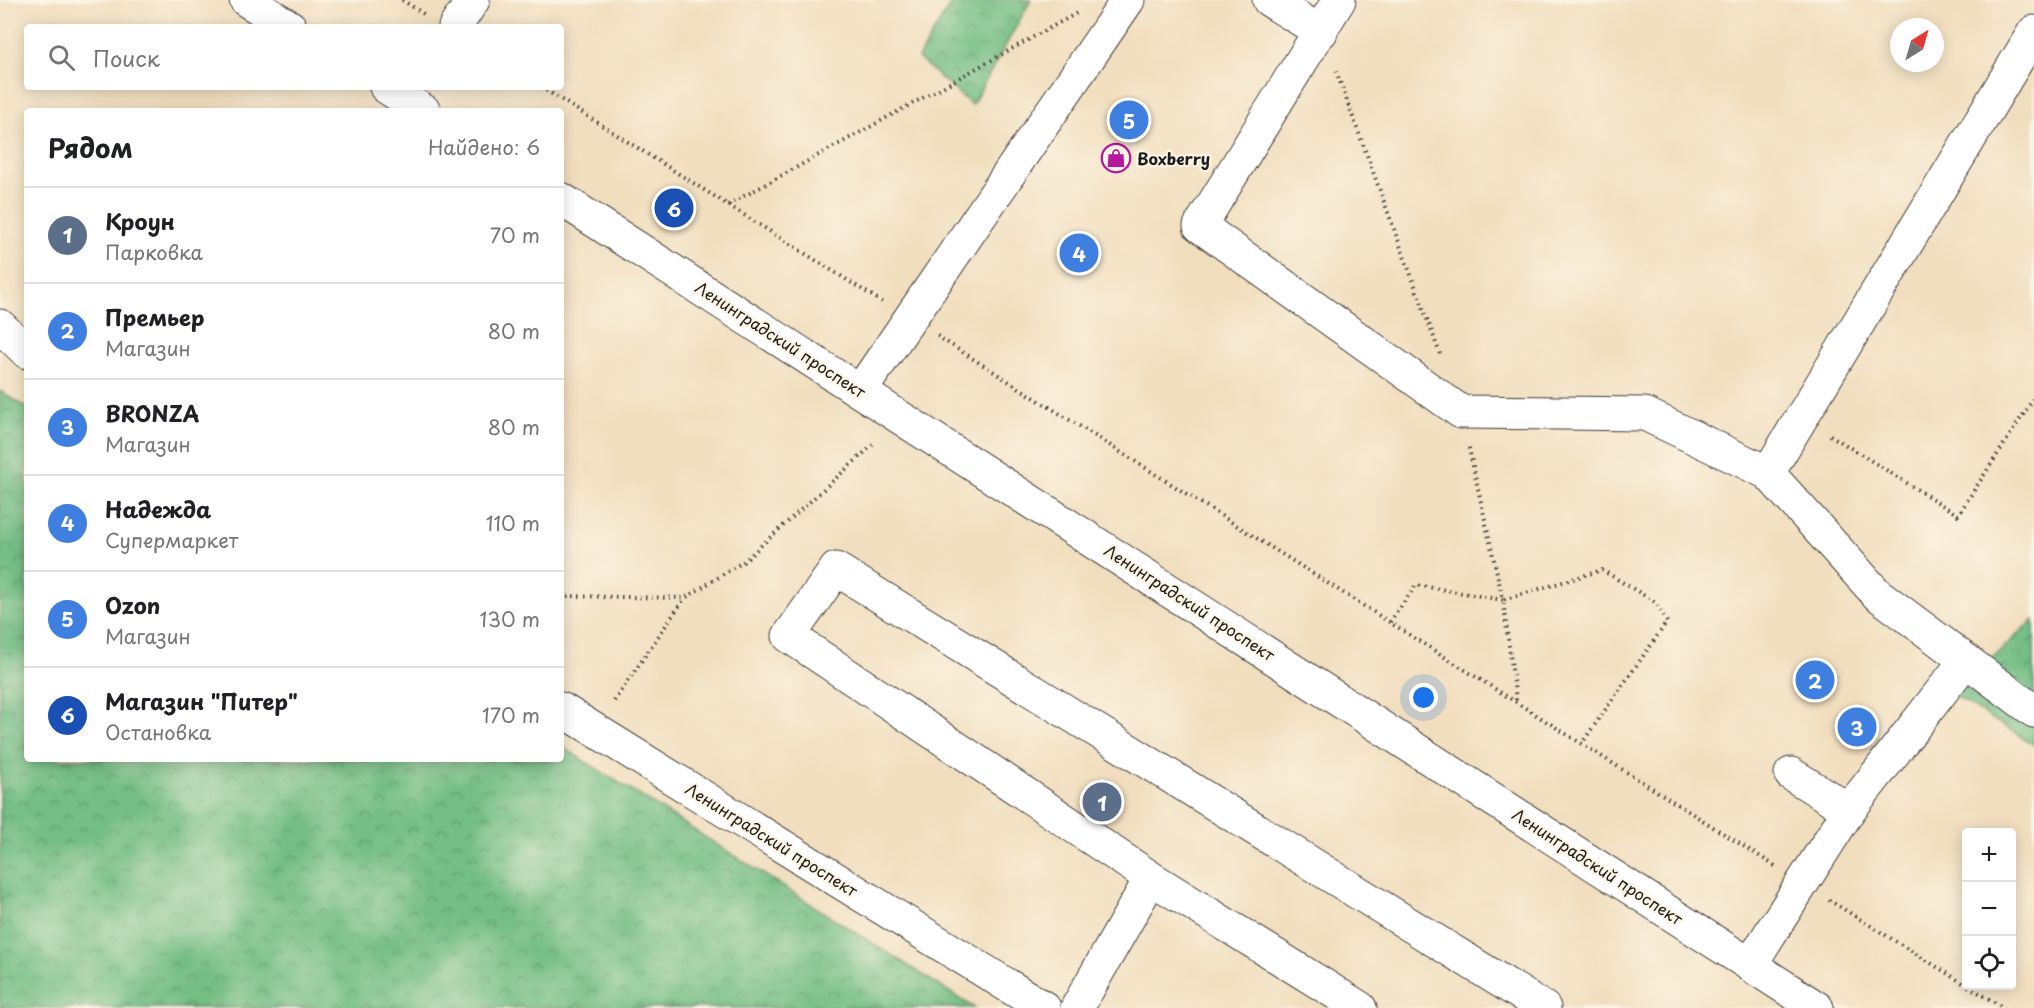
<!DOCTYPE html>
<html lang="ru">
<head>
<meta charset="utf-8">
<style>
  :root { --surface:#fff; --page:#f6f6f6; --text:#202124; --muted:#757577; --line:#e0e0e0; --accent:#111827 }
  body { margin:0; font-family:"Playpen Sans",sans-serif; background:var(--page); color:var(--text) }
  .controls { position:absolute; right:18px; bottom:18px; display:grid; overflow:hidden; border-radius:6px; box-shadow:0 3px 15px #0003 }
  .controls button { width:54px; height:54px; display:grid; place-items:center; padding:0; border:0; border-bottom:2px solid var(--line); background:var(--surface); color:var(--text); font:30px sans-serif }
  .compass { position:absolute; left:1890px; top:18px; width:54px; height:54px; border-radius:50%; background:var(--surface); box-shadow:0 3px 15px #0003; rotate:37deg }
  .you { position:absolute; left:1424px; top:698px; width:21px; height:21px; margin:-15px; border:4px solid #fff; border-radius:50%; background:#1a73e8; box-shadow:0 0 0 9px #1a73e833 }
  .badge { display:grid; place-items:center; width:39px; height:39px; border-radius:50%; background:var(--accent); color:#fff; font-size:20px; font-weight:700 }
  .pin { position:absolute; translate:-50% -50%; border:3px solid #fff; box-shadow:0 2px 6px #0006 }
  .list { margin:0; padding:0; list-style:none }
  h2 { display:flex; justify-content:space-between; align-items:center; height:78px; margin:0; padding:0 24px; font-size:26px }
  h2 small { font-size:20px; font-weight:400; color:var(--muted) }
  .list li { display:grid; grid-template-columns:39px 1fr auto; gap:18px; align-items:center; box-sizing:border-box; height:96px; padding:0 24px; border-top:2px solid var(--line) }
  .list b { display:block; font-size:22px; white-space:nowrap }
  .list p { margin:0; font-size:20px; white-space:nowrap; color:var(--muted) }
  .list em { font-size:20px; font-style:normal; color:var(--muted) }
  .icon { flex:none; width:33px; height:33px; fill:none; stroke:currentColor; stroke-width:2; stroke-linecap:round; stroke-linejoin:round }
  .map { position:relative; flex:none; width:2034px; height:1008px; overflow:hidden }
  .search { position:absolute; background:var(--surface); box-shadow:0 3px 15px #0003; left:24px; top:24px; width:540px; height:66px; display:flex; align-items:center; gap:15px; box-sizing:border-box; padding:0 21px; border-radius:6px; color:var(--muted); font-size:22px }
  .panel { position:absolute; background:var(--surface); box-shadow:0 3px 15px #0003; left:24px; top:108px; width:540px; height:654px; border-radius:6px }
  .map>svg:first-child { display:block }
  .forest { fill:url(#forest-crowns); stroke:#486d50; stroke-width:1.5 }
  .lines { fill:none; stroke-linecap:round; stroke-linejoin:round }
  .minor-casing { stroke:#3c3934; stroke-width:35 }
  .major-casing { stroke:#3c3934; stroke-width:35 }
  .path { stroke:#3c3934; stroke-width:4; stroke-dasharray:1.5 4.5; stroke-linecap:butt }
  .minor { stroke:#fff; stroke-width:33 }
  .major { stroke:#fff; stroke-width:33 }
  .labels { text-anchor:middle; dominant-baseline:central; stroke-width:4.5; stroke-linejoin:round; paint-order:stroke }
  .poi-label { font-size:16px; font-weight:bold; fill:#1c1c1c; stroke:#fcf5e5; text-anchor:start }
  .street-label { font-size:16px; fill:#1c1c1c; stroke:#fcf5e5 }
</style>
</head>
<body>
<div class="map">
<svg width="2034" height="1008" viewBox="0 0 2034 1008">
  <defs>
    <pattern id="forest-crowns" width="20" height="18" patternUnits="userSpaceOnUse" patternTransform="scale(1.5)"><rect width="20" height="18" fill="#75be85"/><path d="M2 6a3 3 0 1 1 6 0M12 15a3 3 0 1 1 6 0" fill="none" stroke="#5f9a6c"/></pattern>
  </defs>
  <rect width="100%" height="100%" fill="#fcf5e5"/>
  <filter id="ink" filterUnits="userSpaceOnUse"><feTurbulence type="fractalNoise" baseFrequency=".0167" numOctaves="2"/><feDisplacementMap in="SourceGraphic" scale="12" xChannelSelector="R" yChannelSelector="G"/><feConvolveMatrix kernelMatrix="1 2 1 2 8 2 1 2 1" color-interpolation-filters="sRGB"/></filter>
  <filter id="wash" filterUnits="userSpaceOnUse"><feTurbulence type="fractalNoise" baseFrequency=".008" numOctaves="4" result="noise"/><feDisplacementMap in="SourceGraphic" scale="24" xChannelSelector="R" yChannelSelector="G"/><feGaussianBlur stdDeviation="1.35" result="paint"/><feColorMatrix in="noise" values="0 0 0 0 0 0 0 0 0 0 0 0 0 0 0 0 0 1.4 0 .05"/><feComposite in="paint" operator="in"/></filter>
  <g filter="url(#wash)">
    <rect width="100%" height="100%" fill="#f1debe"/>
    <path class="forest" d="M953,0h78l-59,105 -54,-47z
      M0,391l27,17v351h534v-13l414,262h-975z
      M2034,620v125l-82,-51z"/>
  </g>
  <g filter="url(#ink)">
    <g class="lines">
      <g class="minor-casing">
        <path id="minor" d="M1269,0l52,32
          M1339,0l-139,226 261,186 184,2 123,59 109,121 157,117
          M455,27l18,-27
          M861,390l267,-390
          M1768,473l266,-441
          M1791,774l58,36
          M1151,878l-362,-242 47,-67 708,439
          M1750,965l99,-155 117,-150
          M1077,1008l74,-130 209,130"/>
      </g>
      <g class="major-casing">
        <path id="major" d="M246,0l44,27
          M386,87l38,24
          M561,199l1256,809
          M0,326l27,26
          M561,709l483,299"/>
      </g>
      <path class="path" d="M402,0l22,14
        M1336,71l104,283
        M541,87l341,215
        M728,205l349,-192
        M937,336l838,530
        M1830,435l128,80 76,-117
        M561,596l124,2 58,-36 133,-120
        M1390,622l26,-37 87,15 -35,-156
        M1516,700l-13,-100 99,-30 53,32 12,20 -85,121
        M614,701l70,-102
        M1829,900l137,85
        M1968,986l36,22"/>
      <use href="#minor" class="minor"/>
      <use href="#major" class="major"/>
    </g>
  </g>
  <defs>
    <g id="shop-ring" transform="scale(1.5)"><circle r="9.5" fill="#fcf5e5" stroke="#b5179e" stroke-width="1.5"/><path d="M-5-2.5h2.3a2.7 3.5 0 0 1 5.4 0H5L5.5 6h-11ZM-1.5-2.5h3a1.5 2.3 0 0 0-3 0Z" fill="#b5179e"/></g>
  </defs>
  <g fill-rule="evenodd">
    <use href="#shop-ring" x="1116" y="158"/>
  </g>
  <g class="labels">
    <g class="poi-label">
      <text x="1137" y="158">Boxberry</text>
    </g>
    <g class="street-label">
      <text transform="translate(781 339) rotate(33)">Ленинградский проспект</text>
      <text transform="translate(1190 602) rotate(33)">Ленинградский проспект</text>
      <text transform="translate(772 839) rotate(32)">Ленинградский проспект</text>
      <text transform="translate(1598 866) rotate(33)">Ленинградский проспект</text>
    </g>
  </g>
</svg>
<div class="controls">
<button>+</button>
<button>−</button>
<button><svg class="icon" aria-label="locate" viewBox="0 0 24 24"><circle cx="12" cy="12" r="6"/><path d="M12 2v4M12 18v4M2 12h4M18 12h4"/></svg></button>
</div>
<svg class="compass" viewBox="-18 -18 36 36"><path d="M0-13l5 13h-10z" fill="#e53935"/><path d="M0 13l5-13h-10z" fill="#757577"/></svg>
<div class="you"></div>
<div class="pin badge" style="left:1102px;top:802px;background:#5c6f8a">1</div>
<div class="pin badge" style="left:1815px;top:680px;background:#3f7fe0">2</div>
<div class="pin badge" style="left:1857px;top:727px;background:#3f7fe0">3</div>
<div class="pin badge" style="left:1079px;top:253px;background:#3f7fe0">4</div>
<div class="pin badge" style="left:1129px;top:120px;background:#3f7fe0">5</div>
<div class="pin badge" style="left:674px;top:208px;background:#1a4fb4">6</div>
<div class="search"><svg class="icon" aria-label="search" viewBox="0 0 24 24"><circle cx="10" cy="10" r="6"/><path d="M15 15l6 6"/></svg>Поиск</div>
<section class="panel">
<h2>Рядом<small>Найдено: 6</small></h2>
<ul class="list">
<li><span class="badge" style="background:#5c6f8a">1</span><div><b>Кроун</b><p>Парковка</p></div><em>70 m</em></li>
<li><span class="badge" style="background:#3f7fe0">2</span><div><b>Премьер</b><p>Магазин</p></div><em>80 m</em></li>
<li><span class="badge" style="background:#3f7fe0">3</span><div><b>BRONZA</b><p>Магазин</p></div><em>80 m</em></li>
<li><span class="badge" style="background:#3f7fe0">4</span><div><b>Надежда</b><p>Супермаркет</p></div><em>110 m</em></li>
<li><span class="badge" style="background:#3f7fe0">5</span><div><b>Ozon</b><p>Магазин</p></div><em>130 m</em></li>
<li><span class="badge" style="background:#1a4fb4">6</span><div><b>Магазин &quot;Питер&quot;</b><p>Остановка</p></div><em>170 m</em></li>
</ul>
</section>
</div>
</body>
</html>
